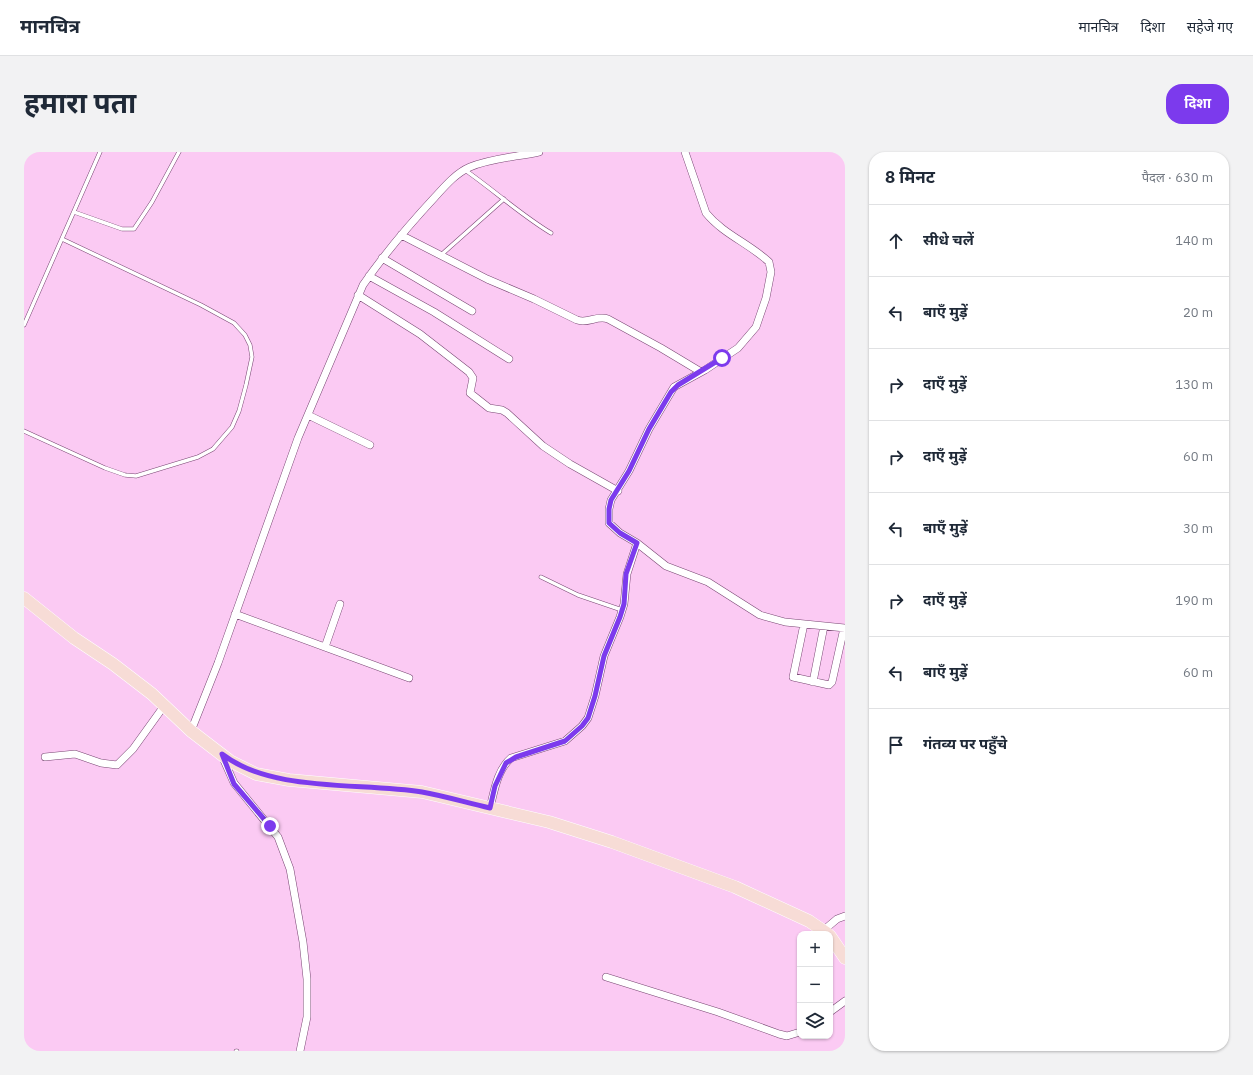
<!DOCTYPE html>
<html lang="hi">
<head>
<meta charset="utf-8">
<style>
  :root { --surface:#fff; --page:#f2f2f3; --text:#1f2937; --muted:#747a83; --line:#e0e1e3; --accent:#7c3aed }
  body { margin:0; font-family:"IBM Plex Sans","Noto Sans Devanagari",sans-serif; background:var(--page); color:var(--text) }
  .controls { position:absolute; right:12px; bottom:12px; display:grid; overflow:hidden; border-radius:8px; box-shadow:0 1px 3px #0004 }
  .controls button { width:36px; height:36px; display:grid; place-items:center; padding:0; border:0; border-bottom:1px solid var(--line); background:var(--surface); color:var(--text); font:20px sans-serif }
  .stop { position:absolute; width:12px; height:12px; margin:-9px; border:3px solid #7c3aed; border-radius:50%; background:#fff }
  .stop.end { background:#7c3aed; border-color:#fff; box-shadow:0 1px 4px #0008 }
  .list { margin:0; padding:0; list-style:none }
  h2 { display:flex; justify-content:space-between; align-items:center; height:52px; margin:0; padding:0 16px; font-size:17px }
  h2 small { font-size:13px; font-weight:400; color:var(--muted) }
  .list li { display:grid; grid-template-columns:26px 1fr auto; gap:12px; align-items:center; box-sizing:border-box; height:72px; padding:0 16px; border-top:1px solid var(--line) }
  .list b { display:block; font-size:15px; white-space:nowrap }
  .list em { font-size:13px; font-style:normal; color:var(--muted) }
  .icon { flex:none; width:22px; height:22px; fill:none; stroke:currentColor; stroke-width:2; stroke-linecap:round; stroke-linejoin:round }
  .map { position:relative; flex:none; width:821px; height:899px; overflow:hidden; border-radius:16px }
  header { display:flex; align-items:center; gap:24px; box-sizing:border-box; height:56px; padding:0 20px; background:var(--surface); border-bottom:1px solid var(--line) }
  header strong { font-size:19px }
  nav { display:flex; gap:22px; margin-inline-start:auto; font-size:14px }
  .intro { display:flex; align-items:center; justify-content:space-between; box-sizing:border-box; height:96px; padding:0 24px }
  h1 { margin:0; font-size:28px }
  .button { padding:10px 18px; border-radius:16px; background:var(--accent); color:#fff; font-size:14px; font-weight:700 }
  main { display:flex; gap:24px; padding:0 24px }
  aside { flex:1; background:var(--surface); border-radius:16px; box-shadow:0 1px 3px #0004 }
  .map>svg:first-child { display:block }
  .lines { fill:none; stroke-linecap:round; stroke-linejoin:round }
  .service-casing { stroke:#794673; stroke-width:4.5 }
  .minor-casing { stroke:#794673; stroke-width:8 }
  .primary-casing { stroke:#fff; stroke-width:13 }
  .service { stroke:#fff; stroke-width:3.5 }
  .minor { stroke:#fff; stroke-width:7 }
  .primary { stroke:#f7dcd6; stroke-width:12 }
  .route { stroke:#7c3aed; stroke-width:5 }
</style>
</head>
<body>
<header>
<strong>मानचित्र</strong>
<nav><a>मानचित्र</a><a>दिशा</a><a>सहेजे गए</a></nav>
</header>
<div class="intro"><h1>हमारा पता</h1><a class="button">दिशा</a></div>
<main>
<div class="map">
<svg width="821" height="899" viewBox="0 0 821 899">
  <rect width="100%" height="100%" fill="#fbcaf3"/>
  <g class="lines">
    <g class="service-casing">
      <path id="service" d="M441,18c30,21 56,45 86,63
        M50,60l48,17h12l18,-27 27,-50
        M417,103l63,-56
        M0,173l76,-173
        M0,279l81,37 20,7 11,1 62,-19 15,-8 19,-22 7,-16 7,-26 6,-28 -2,-12 -5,-10 -11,-12 -33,-18 -139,-66
        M517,425l37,18 44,15
        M212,899h1"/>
    </g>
    <g class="minor-casing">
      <path id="minor" d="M377,83l86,44 47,20 43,21c11,4 20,-5 31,-1l53,29 40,24
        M358,106l90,53
        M345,124l65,36 75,47
        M334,143l62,39 49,38 4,6 -3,15 19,15 13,2 5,3 36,33 27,18 48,27
        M284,263l62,30
        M613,391l29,23 42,16 52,33 25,7 60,6
        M211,462l174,64
        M780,472l-11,53 36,8 3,-3 12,-54
        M301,495l15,-43
        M789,530l11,-56
        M167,579l27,-68 80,-225 65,-153c22,-32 46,-60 72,-88 10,-11 21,-24 35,-30 22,-9 46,-10 69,-15
        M21,605l30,-3 26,9 16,2 16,-16 31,-43
        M199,606l11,25 44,54 12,32 13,73 4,37v38l-7,34
        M466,656c4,-16 7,-38 21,-50l54,-17 17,-15 6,-8 7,-22 9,-40 16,-39 4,-13 3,-30 10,-31 -17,-10 -11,-10v-14l2,-9 18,-29 20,-42 25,-42 31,-17 33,-22 18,-21 10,-29 5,-26 -2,-10c-19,-18 -46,-28 -63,-49l-21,-61
        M800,778l13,-11 8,-3
        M582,825l112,35 61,22 8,2 13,-4
        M806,860l15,-11"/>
    </g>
    <g class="primary-casing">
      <path id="primary" d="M0,446l50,40 39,26 39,30 39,37 39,30 26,13 33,6 133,12 127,30 63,20 123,45 74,34 19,13
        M806,784l15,22"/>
    </g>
    <use href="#service" class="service"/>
    <use href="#minor" class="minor"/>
    <use href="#primary" class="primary"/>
  </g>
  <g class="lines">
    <path class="route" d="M246,674l-36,-42 -12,-30c50,39 139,28 200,38 23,4 45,11 68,16l5,-22 11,-23 10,-6 49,-16 17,-15 6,-8 7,-22 9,-40 16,-39 4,-13 2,-30 11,-31 -17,-10 -11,-10v-14l2,-9 18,-29 20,-42 22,-37 7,-7 44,-27"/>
  </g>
</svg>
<div class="controls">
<button>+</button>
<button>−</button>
<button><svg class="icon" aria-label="layers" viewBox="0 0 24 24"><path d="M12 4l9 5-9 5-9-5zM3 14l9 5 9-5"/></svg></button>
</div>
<div class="stop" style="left:698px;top:206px"></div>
<div class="stop end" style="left:246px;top:674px"></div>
</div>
<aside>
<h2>8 मिनट<small>पैदल · 630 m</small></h2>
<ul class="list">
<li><svg class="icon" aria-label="ahead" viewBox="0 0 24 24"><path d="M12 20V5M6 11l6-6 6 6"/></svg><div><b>सीधे चलें</b></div><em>140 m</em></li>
<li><svg class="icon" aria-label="left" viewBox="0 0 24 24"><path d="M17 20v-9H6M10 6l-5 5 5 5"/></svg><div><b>बाएँ मुड़ें</b></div><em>20 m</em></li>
<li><svg class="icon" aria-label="right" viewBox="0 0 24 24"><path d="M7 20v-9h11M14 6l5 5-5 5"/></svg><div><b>दाएँ मुड़ें</b></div><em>130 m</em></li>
<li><svg class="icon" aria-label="right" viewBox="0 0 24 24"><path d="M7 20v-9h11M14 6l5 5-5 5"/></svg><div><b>दाएँ मुड़ें</b></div><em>60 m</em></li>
<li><svg class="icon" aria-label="left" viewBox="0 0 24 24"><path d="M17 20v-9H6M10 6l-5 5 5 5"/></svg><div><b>बाएँ मुड़ें</b></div><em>30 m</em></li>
<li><svg class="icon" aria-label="right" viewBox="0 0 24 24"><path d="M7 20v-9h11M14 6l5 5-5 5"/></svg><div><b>दाएँ मुड़ें</b></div><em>190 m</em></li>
<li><svg class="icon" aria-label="left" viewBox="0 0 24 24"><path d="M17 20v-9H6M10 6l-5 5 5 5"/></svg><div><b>बाएँ मुड़ें</b></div><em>60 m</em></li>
<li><svg class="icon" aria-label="arrive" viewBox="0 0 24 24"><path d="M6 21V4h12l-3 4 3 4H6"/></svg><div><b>गंतव्य पर पहुँचे</b></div></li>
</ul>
</aside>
</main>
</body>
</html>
